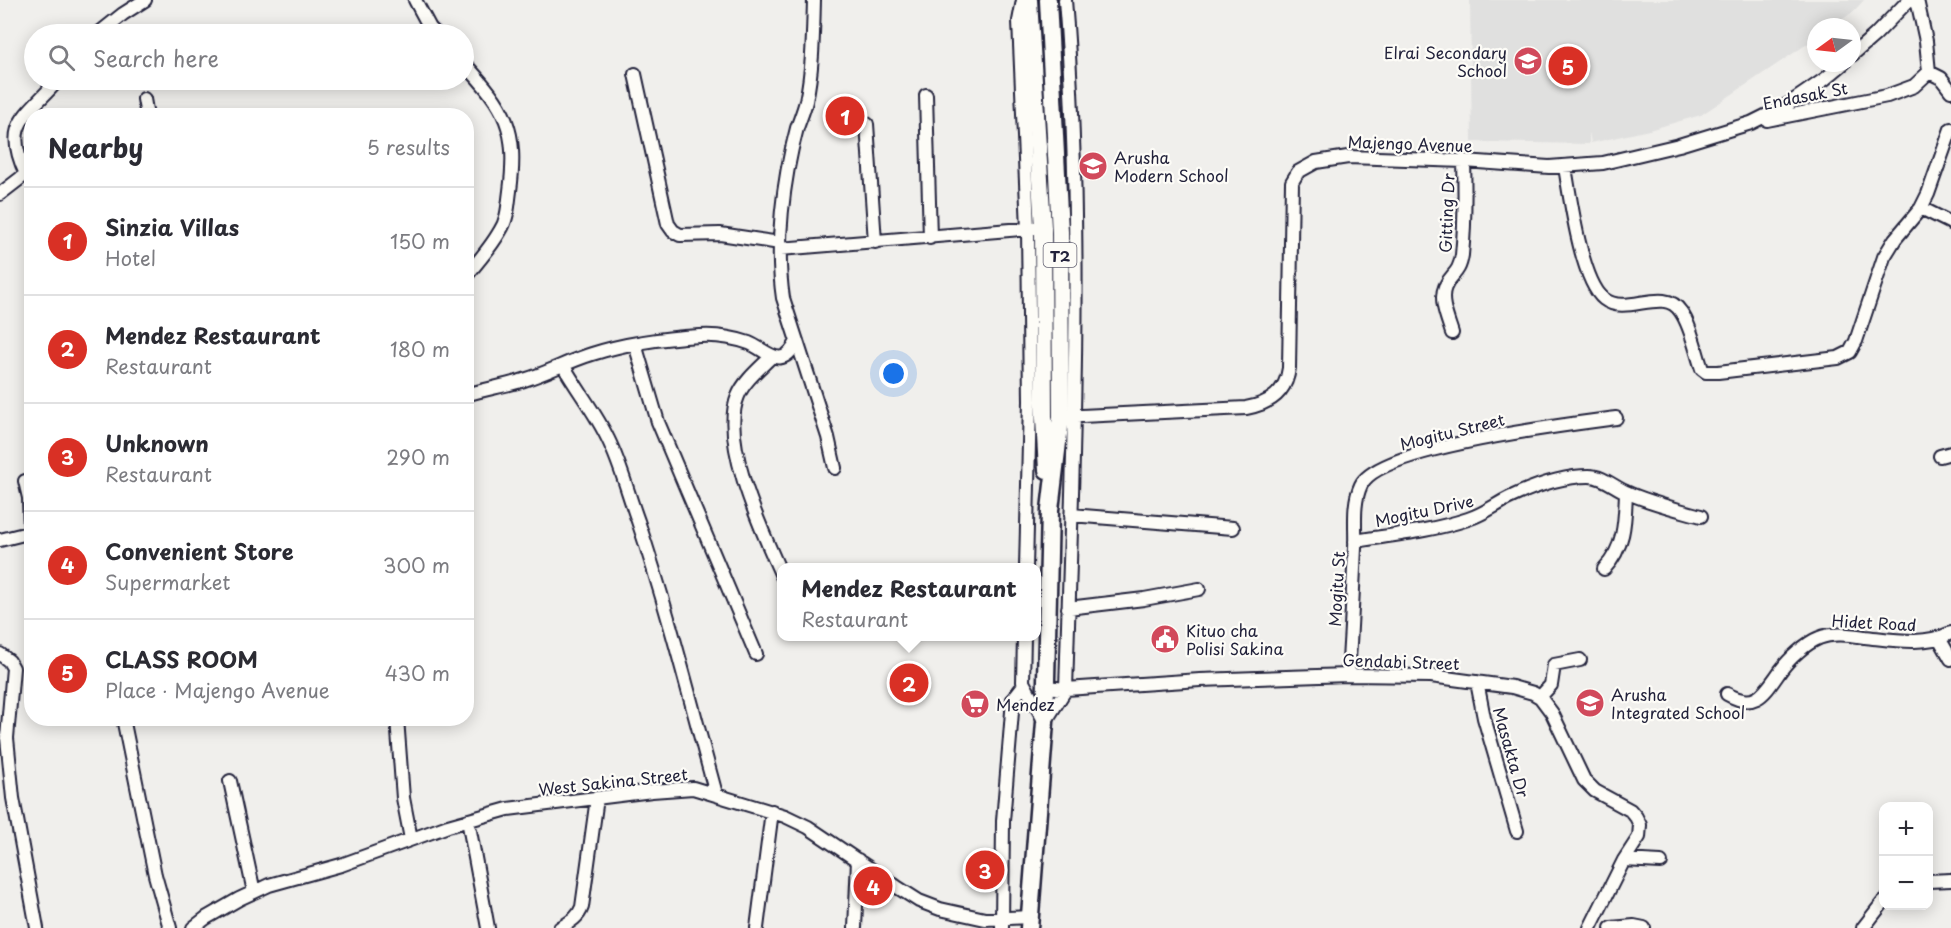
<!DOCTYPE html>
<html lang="en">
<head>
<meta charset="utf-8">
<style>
  :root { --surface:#fff; --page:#f2f2f3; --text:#2b2b33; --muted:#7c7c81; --line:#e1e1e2; --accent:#d93025 }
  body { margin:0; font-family:"Playpen Sans",sans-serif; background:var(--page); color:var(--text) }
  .controls { position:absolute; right:18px; bottom:18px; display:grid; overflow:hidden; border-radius:12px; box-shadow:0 3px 15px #0003 }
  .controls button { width:54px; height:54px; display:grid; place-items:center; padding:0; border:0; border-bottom:2px solid var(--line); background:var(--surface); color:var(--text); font:30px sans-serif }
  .compass { position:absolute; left:1807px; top:18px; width:54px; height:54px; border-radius:50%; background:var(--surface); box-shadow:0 3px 15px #0003; rotate:255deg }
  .you { position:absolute; left:894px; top:374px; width:21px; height:21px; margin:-15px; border:4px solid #fff; border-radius:50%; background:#1a73e8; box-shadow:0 0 0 9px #1a73e833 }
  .badge { display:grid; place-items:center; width:39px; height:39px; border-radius:50%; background:var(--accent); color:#fff; font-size:20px; font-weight:700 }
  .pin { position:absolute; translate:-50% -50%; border:3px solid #fff; box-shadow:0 2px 6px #0006 }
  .popup { position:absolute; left:777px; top:563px; width:264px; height:78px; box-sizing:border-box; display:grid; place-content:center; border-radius:12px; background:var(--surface); filter:drop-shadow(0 2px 4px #0005); font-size:20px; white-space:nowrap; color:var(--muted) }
  .popup b { font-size:22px; color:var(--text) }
  .popup::after { content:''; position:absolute; left:50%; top:100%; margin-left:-12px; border:12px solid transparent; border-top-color:var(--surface) }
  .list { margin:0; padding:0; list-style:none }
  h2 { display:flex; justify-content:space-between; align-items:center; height:78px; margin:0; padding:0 24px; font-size:26px }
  h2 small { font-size:20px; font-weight:400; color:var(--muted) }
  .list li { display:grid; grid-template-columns:39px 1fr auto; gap:18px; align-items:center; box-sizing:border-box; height:108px; padding:0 24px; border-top:2px solid var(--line) }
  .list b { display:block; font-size:22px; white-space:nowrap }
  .list p { margin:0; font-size:20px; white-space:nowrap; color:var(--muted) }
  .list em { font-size:20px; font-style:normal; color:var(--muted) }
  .icon { flex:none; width:33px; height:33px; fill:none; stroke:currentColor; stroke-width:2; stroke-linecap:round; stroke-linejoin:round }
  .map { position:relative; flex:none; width:1951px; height:928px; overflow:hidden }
  .search { position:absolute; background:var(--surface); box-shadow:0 3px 15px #0003; left:24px; top:24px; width:450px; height:66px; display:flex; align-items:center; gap:15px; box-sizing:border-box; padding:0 21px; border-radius:33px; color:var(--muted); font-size:22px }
  .panel { position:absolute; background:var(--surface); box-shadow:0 3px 15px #0003; left:24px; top:108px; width:450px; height:618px; border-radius:24px }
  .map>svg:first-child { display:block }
  .built { fill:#e0e0df }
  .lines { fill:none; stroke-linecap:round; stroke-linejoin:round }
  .minor-casing { stroke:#22223b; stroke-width:16 }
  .highway-casing { stroke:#22223b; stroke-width:21 }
  .minor { stroke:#fdfcf7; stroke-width:12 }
  .highway { stroke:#fdfcf7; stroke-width:16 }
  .labels { text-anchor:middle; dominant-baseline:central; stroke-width:4.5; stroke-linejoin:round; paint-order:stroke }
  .shield { fill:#fdfcf7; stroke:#646373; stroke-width:1.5 }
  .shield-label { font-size:15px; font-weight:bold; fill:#22223b }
  .poi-label { font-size:16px; fill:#22223b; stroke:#fdfcf7; text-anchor:start }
  .street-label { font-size:16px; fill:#22223b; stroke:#fdfcf7 }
</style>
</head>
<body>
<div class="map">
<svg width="1951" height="928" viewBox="0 0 1951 928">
  <rect width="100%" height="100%" fill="#f0efec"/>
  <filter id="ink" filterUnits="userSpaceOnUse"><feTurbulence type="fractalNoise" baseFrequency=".0167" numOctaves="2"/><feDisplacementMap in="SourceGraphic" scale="12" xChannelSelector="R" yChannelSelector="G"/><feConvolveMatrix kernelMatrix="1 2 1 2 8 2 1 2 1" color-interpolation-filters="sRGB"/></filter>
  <g filter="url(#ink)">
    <path class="built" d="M1470,0h394l-11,12 -22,15h-15v11l-115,77 -52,15 -58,13 -2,-11v12l-117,-2z"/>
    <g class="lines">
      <g class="minor-casing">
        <path id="minor" d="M415,0l15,28 6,6
          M814,0c-1,34 -1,68 -8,101 -2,9 -6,18 -9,27 -14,52 -22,117 -14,170l45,139 7,31
          M1023,0l-4,21 9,208 2,172 -4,167
          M98,34l25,-20 22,-14
          M1852,55l23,-20 34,-35
          M464,63c42,45 54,66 46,128 -2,14 -2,28 -10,40 -9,16 -22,31 -34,45
          M1929,72l12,6 10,13
          M635,74l33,150 5,7 7,4 40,-1 60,9
          M926,95l4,143
          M144,99l3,17
          M1767,120l120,-24 27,-10 15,-14 -3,-31 -9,-41
          M867,124l8,118
          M1565,167c5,29 16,114 39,132 23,18 60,-14 77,13 10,14 15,40 21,57l4,3h12l120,-14 12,-6 6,-11 28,-84 11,-18 26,-31 7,-14 23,-65
          M26,174c-24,-51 0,-57 32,-94
          M0,194l26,-20 6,1
          M1921,208l30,15
          M780,249l255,-21
          M1452,333c-4,-13 -13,-33 -7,-46 6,-14 14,-12 17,-32 3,-31 3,-63 2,-94
          M635,344l23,78 98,232
          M771,357c-11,11 -27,24 -33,39 -19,45 25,137 44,180
          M563,365c14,25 33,48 45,74 13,26 20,55 30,82 30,89 53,182 78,273
          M466,395c19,-6 39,-9 58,-15 23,-7 45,-19 68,-26 34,-11 72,-16 108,-18 15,-1 34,2 49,7 19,8 33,29 48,-2
          M1061,417l185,-9c23,-4 40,-15 43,-40l3,-186 6,-10 18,-10 32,-5 116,4 85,6 54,-4 76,-18 72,-22 36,-18 38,-26 19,-16
          M1940,456l11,-3
          M25,481l4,17 1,34
          M1071,515l162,13
          M0,540l32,-8
          M1355,541c38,-6 77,-10 113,-22 16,-5 27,-14 41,-21 23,-11 54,-22 80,-22 14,0 25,11 37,16 24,11 50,17 75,24
          M1604,569c21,-22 21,-48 22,-77
          M1068,608l76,-9 55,-10
          M1024,636l-1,46 22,40 21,-33c7,-230 18,-460 -1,-689
          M1939,638l12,21
          M0,654l9,7 4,7 -6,70 6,60 24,130
          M1348,675c3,-42 5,-85 7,-127 1,-20 -3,-44 6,-63 17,-38 211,-61 255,-67
          M1477,682l7,36 33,113
          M1046,687l20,2 134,-9 148,-5 83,1 81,11 21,6 7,4 12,16 32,67 11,11 35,19 6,7 4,8 -1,12 -15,23 -34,68
          M1727,694c30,17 38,-2 54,-24 8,-11 25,-27 38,-32 14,-6 32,-3 46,-1 29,3 59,9 86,-4
          M1540,697l11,-12 3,-20 26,-5
          M123,718l32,157 15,53
          M397,718l6,80 8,41
          M230,781l24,111
          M468,820l20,108
          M1624,860l37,2
          M1928,881l23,-1
          M193,928l13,-10 33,-19 30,-14 72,-20 107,-39 60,-17 144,-18 41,-3 92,28 23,11 89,60 22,14 21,8 45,10 45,-2
          M560,928c10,-6 18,-10 22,-21l15,-109
          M757,928l15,-117
          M855,928l3,-68
          M1002,928l1,-107 7,-84 3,-38 11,-14
          M1611,928l23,-2 10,2
          M1863,928l21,-27"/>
      </g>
      <g class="highway-casing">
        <path id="highway" d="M1029,0l14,228 1,190 3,52
          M1029,928l16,-206 5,-212 11,-93 -1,-185 -12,-232"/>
      </g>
      <use href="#minor" class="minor"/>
      <use href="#highway" class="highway"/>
    </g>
  </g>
  <defs>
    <g id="school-disc" transform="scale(1.5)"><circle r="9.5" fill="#d1495b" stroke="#fdfcf7"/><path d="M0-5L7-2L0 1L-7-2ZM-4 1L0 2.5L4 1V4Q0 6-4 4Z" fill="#fff"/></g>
    <g id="civic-disc" transform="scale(1.5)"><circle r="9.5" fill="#d1495b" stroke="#fdfcf7"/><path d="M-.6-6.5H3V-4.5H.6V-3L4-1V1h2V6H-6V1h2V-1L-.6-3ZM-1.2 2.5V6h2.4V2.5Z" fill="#fff"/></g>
    <g id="supermarket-disc" transform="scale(1.5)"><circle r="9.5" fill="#d1495b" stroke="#fdfcf7"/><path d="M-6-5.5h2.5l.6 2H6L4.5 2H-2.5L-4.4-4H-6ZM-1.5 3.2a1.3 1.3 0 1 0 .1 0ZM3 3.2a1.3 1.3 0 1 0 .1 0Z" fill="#fff"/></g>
  </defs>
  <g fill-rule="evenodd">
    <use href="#school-disc" x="1528" y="61"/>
    <use href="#school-disc" x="1093" y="166"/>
    <use href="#civic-disc" x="1165" y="639"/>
    <use href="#school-disc" x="1590" y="703"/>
    <use href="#supermarket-disc" x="975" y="704"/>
  </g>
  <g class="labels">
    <rect class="shield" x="1043.5" y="243" width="33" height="24" rx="4.5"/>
    <g class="shield-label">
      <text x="1060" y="255">T2</text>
    </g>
    <g class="poi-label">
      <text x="1507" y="52" text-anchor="end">Elrai Secondary<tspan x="1507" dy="18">School</tspan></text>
      <text x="1114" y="157">Arusha<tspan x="1114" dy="18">Modern School</tspan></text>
      <text x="1186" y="630">Kituo cha<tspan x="1186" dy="18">Polisi Sakina</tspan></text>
      <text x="1611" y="694">Arusha<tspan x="1611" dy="18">Integrated School</tspan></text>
      <text x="996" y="704">Mendez</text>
    </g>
    <g class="street-label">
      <text transform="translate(1805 95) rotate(-11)">Endasak St</text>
      <text transform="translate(1410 143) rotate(2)">Majengo Avenue</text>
      <text transform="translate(1446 213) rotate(-88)">Gitting Dr</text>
      <text transform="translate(1452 431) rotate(-14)">Mogitu Street</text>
      <text transform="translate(1424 510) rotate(-12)">Mogitu Drive</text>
      <text transform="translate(1336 589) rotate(-87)">Mogitu St</text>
      <text transform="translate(1874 622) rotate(3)">Hidet Road</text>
      <text transform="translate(1401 661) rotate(2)">Gendabi Street</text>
      <text transform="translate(1512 752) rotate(74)">Masakta Dr</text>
      <text transform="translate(613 781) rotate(-6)">West Sakina Street</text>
    </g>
  </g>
</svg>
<div class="controls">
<button>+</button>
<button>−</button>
</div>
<svg class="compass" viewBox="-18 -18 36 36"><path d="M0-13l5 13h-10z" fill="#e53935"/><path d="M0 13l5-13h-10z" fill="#7c7c81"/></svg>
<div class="you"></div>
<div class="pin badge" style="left:845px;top:116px">1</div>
<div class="pin badge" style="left:909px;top:683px">2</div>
<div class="popup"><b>Mendez Restaurant</b>Restaurant</div>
<div class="pin badge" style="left:985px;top:870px">3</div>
<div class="pin badge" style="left:873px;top:886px">4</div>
<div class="pin badge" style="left:1568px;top:66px">5</div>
<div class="search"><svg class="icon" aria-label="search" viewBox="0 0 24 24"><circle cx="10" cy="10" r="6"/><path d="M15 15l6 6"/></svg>Search here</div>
<section class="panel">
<h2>Nearby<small>5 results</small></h2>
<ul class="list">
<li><span class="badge">1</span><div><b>Sinzia Villas</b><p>Hotel</p></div><em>150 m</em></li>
<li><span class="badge">2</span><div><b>Mendez Restaurant</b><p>Restaurant</p></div><em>180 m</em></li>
<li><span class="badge">3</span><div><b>Unknown</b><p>Restaurant</p></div><em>290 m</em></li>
<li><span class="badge">4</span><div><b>Convenient Store</b><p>Supermarket</p></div><em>300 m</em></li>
<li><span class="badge">5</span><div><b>CLASS ROOM</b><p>Place · Majengo Avenue</p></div><em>430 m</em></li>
</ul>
</section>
</div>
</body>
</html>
